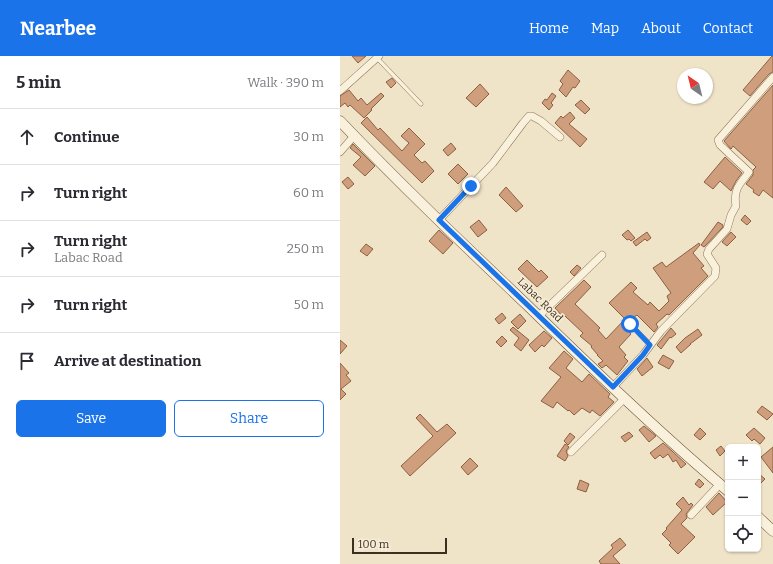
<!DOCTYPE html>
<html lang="en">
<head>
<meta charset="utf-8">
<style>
  :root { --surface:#fff; --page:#f7f7f7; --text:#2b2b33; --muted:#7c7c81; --line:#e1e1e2; --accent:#1a73e8 }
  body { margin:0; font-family:Bitter,serif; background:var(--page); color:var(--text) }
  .controls { position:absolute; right:12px; bottom:12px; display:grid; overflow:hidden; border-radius:6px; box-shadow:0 1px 3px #0004 }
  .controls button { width:36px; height:36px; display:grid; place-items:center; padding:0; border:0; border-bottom:1px solid var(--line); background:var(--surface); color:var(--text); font:20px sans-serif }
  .compass { position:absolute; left:337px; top:12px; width:36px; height:36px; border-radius:50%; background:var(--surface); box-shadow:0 1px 3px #0004; rotate:325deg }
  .scale { position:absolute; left:12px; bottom:10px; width:95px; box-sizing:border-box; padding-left:4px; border:2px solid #3d2e20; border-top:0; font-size:11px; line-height:14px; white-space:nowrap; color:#3d2e20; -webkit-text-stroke:3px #f7eed8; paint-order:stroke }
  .stop { position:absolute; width:12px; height:12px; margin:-9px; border:3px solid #1a73e8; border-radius:50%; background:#fff }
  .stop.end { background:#1a73e8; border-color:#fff; box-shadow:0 1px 4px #0008 }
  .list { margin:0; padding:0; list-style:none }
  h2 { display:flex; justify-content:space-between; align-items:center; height:52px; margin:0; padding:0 16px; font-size:17px }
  h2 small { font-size:13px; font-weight:400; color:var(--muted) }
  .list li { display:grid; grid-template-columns:26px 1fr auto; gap:12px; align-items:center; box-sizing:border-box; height:56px; padding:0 16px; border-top:1px solid var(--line) }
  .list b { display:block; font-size:15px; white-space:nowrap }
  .list p { margin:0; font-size:13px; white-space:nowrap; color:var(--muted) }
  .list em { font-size:13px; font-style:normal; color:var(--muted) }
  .actions { display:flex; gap:8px; padding:12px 16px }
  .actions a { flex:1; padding:9px 0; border:1px solid var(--accent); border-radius:6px; text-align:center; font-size:14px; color:var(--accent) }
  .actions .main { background:var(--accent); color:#fff }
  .icon { flex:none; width:22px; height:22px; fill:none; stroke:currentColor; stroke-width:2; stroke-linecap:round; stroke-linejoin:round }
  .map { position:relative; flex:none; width:433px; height:508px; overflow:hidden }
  header { display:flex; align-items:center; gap:24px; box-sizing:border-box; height:56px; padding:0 20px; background:var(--accent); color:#fff }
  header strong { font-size:19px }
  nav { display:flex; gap:22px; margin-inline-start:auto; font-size:14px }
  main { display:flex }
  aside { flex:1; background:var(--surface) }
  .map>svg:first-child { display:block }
  .building { fill:#cf9f7d; stroke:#8d5f41 }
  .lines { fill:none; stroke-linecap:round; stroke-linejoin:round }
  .lane-casing { stroke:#8d765c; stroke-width:4.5 }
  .street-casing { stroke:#8d765c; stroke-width:8 }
  .secondary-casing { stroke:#6f573f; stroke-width:11 }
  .lane { stroke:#faf1dc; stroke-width:3.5 }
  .street { stroke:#faf1dc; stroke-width:7 }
  .secondary { stroke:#faf1dc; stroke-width:10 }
  .route { stroke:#1a73e8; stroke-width:5 }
  .labels { text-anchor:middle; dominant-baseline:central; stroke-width:3; stroke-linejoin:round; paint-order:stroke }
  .street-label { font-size:11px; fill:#3d2e20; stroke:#f7eed8 }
</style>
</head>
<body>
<header>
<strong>Nearbee</strong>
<nav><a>Home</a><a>Map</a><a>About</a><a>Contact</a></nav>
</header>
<main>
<aside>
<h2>5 min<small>Walk · 390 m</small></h2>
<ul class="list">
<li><svg class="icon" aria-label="ahead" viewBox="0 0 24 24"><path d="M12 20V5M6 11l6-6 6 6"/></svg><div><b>Continue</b></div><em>30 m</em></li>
<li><svg class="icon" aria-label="right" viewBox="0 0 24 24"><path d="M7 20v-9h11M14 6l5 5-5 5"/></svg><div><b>Turn right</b></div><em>60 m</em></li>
<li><svg class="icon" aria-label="right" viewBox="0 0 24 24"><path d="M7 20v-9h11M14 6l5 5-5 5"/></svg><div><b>Turn right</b><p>Labac Road</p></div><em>250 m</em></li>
<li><svg class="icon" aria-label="right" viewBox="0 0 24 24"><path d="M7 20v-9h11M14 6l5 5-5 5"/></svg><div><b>Turn right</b></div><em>50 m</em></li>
<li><svg class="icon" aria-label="arrive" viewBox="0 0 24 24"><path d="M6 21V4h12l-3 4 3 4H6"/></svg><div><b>Arrive at destination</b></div></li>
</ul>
<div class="actions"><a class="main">Save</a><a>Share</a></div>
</aside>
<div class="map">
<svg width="433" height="508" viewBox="0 0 433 508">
  <rect width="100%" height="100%" fill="#f0e4c8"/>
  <path class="building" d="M12,0h14l-8,7z
    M432,0h1v16l-4,2 -19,22 -7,-6z
    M228,14l12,11 -5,7 -2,-1 -7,10 -7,-7 4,-6 -3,-3z
    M52,22l4,5 -5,5 -5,-6z
    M140,28l9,10 -13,13 -10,-9z
    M433,29v113l-10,-8 -4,6 -6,-4 1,-2 -8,-6 7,-9v-5l3,-3 -23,-21 -2,3 -7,-8z
    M9,34l9,11 3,-3 6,7 14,-12 3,3 -13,13 1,1 -8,8 -14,-13 -2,2 -3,-4 -5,4v-11z
    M212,37l4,3 -5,7 2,2 -4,5 -7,-7 3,-4 2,1z
    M241,44l9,9 -5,5 -10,-9z
    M230,56l5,6 -6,6 18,15 -7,8 -25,-24 6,-7 2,2z
    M27,61l11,13 2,-2 22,23 7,-8 -8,-7 8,-8 16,16 -11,11 8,8 3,-2 9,10 -12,12 -61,-60z
    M111,87l5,6 -8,7 -5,-6z
    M13,88l22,22 -10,10 -12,-11 8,-8 -11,-9z
    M385,101l17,16 -6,8 -5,10 -11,-10 -7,8 -9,-7z
    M118,108l10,10 -10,10 -10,-10z
    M8,121l6,7 -6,5 -6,-7z
    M166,131l17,19 -7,6 -17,-17z
    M405,159l6,6 -4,4 -6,-5z
    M139,164l8,10 -9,7 -8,-10z
    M378,166l5,3v2l-19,20 -3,-2z
    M99,174l14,13 -10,11 -14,-13z
    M288,174l7,8 -4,3 -2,-2 -2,1 -5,-5z
    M307,176l4,6 -4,3 -2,-2 -9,7 -3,-4z
    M391,176l5,5 -9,9 -5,-4z
    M359,187l1,2 -7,8 11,13 -3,2 7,8 -39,39 -2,-1 -11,10 2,3 -4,5 -17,-17 -10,7 -3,5 7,7 -12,13 7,8 -2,2 4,4 -11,14 -11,-10 -4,3 -4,-4 5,-3 -6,-6h1l-7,-8 1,-1 -12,-10 3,-3 -18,-17 -2,1 -8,-9 29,-28 7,7 -16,17 25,24 -2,2 8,9 19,-20 -16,-16 22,-21 6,6 -4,4 15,13 2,-3 9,9 10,-10 -2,-5 4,-3 -18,-25 9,-6 4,5z
    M26,188l7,5 -6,7 -7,-5z
    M187,204l12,12 2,-2 7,7 -11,10 -19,-18z
    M237,209l4,3 -7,8 -4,-4z
    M162,257l4,5 -7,6 -4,-5z
    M180,258l6,7 -8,8 -7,-7z
    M173,271l16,13 -8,11 -7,-6 5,-7 -9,-8z
    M331,272l5,6 -5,4 -1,-1 -9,12 -4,-4z
    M358,273l4,6 -12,9h1l-10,9 -5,-6 9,-9z
    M204,275l8,7 -8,9 -2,-2 -7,7 -6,-7z
    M162,280l5,5 -6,6 -5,-5z
    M0,284l7,6 -7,8z
    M224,295l9,8 -7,9 16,14 7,-8 21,20 -2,3 6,5 -14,14 -8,-6 -2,3 -8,-5 -8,7 -5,-5 -1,1 -11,-9 -4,6 -12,-7 20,-24 -12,-9z
    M323,299l11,6 -5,8 -11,-6z
    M307,302l6,9 -11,9 -5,-7z
    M0,307l9,10 -3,2 5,6 -10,8 5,5 -6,6z
    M422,350l11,8 -6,6 -10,-8z
    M80,358l17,18 10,-8 9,9 -46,43 -9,-10 32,-30 -17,-18z
    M304,370l12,10 -7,6 -10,-12z
    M360,372l6,6 -6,6 -6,-5z
    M414,372l11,10 -5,6 -6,-5 -2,2 -6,-6z
    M289,376l4,4 -8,6 -4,-5z
    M230,377l5,4 -7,8 -4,-4z
    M323,387l9,8 14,13 -5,4 -5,-8 -3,2 -5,-8 -5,4 -3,-3 -5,4 -5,-6z
    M225,388l4,3 -3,4 2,5 -3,5 -8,-5z
    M381,390l4,5 -5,5 -4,-6z
    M433,391v26l-12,-16z
    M130,402l8,8 -10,9 -7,-8z
    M418,417l7,6 -7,7z
    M359,423l5,5 -4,4 -5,-4z
    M240,424l9,4 -3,8 -9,-3z
    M379,437l8,9 -14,13 -7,-8z
    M343,441l6,8 2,-2 2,2 -7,9 1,4 -6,6 14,13 -17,17 -9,-9 2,-2 -9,-9 5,-5 -1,-1 16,-18 -6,-6z
    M280,482l6,7 -13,11 7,8h-19l-2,-3 14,-13 -2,-3z"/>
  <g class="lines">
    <g class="lane-casing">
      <path id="lane" d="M37,2l44,46
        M290,268l21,21"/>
    </g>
    <g class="street-casing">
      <path id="street" d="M0,35l39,-35
        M0,96l14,-16
        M99,164l54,-57 30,-40 6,-7h3l9,5 19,16
        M199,260l63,-61
        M273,331l30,-32 18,-24 54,-55 1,-8 -9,-14 2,-5 18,-20 4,-14 5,-9c-3,-17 4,-22 13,-34l-29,-27 -2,-5 55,-63
        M231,396l54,-54
        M351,459l29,-31"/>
    </g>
    <g class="secondary-casing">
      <path id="secondary" d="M0,65c60,63 123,123 186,183 66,64 132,128 202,187
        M418,461l15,14"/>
    </g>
    <use href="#lane" class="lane"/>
    <use href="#street" class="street"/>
    <use href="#secondary" class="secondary"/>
  </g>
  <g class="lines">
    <path class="route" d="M131,130l-32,34 174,167 30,-32 7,-10 -20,-21"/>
  </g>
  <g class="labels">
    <g class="street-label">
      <text transform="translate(200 244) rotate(44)">Labac Road</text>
    </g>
  </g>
</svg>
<div class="controls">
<button>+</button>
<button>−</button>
<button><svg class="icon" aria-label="locate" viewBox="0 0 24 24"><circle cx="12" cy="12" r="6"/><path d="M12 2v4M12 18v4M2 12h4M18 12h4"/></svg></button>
</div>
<svg class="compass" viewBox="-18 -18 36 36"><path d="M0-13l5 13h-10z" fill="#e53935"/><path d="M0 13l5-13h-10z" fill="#7c7c81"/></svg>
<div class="scale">100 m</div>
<div class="stop" style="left:290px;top:268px"></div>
<div class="stop end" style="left:131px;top:130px"></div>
</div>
</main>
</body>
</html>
